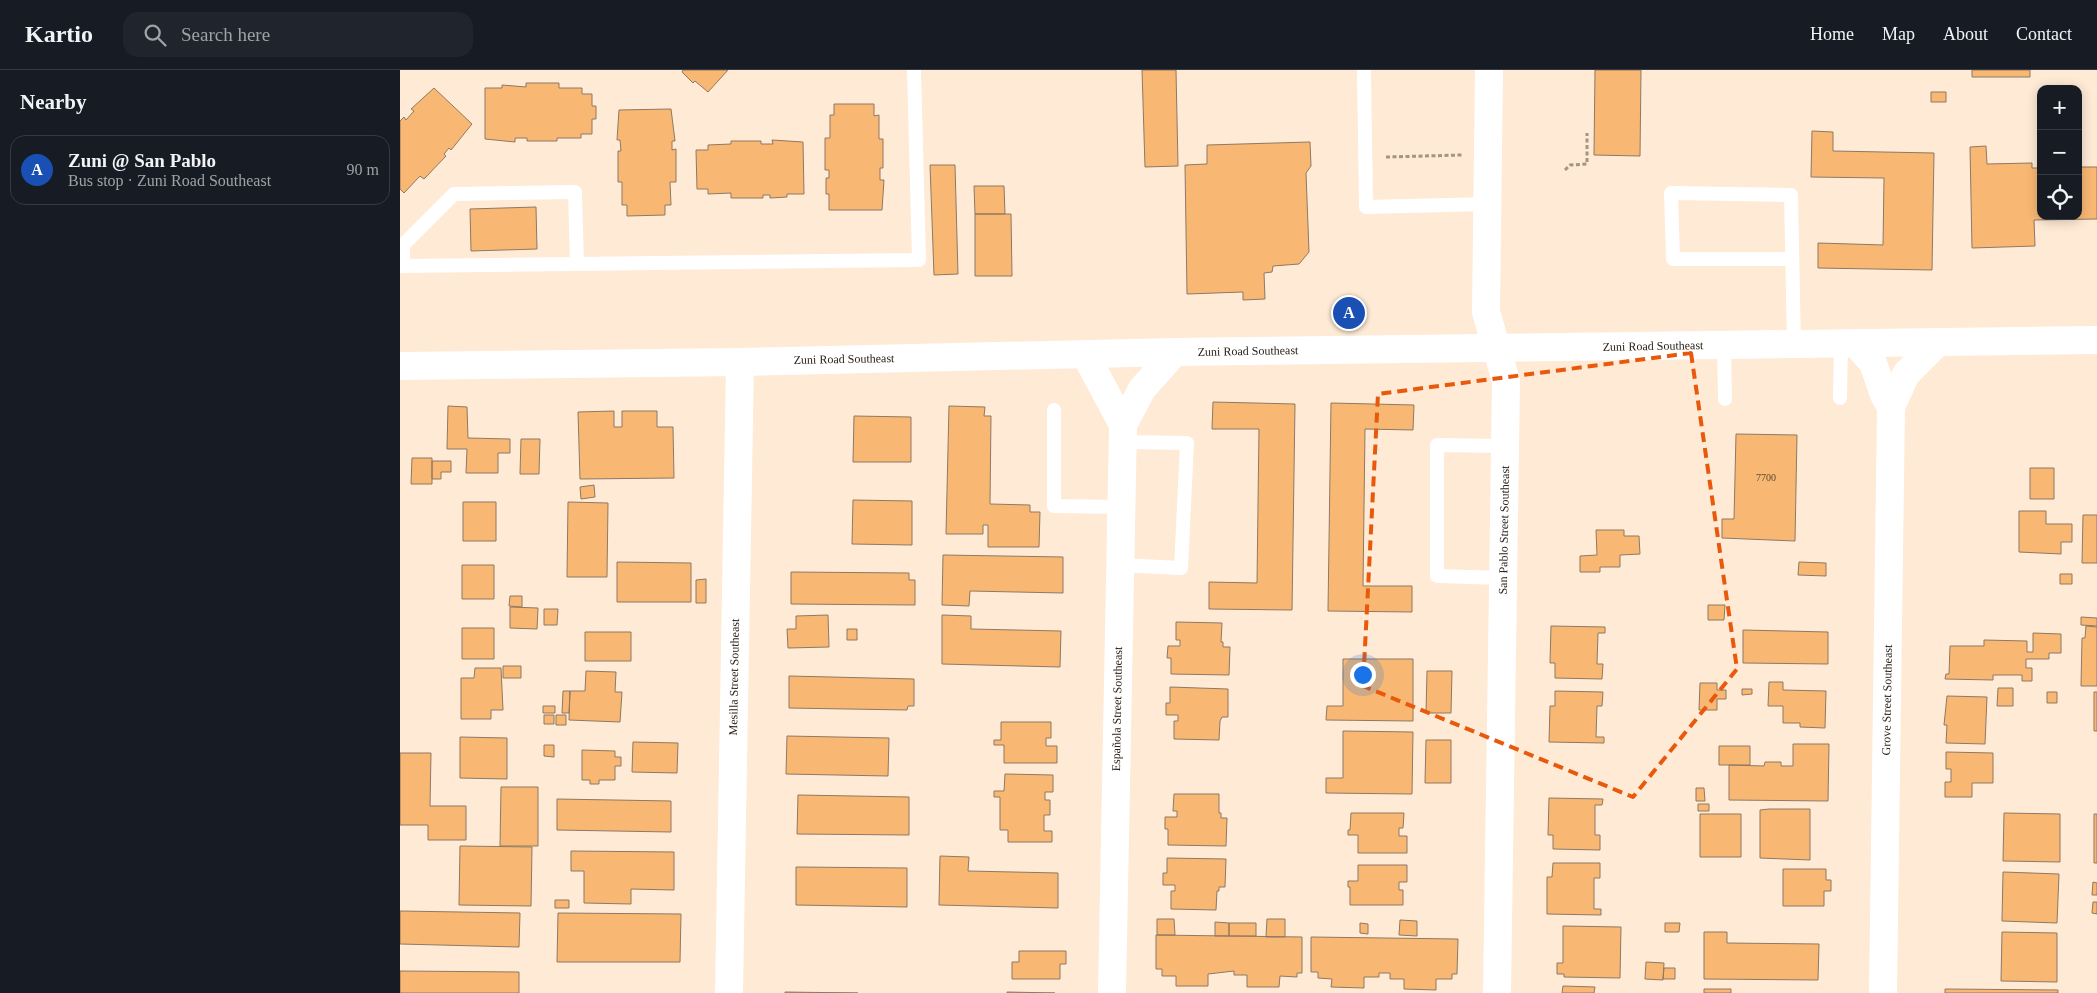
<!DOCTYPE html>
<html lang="en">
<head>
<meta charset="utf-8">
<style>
  :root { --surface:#171b24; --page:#20242c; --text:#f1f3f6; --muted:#9ea1a6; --line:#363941; --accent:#0f766e }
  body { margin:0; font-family:Georgia,serif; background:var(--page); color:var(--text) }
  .controls { position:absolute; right:15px; top:15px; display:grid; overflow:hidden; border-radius:10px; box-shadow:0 2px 12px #0003 }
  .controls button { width:45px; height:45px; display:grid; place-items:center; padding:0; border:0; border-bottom:1px solid var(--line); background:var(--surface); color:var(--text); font:25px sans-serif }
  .you { position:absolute; left:962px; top:604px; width:18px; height:18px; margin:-12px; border:4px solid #fff; border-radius:50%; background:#1a73e8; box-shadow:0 0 0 8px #1a73e833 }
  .badge { display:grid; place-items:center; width:32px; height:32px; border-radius:50%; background:var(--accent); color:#fff; font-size:16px; font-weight:700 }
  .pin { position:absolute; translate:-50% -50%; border:2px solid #fff; box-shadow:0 1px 5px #0006 }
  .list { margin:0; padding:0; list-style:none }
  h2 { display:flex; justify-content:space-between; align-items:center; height:65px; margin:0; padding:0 20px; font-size:21px }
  h2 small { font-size:16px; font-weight:400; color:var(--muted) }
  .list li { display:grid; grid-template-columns:32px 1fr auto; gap:15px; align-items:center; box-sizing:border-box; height:70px; margin:0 10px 10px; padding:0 10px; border:1px solid var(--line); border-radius:15px }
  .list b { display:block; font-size:19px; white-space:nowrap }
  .list p { margin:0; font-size:16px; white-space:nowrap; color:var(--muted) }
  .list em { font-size:16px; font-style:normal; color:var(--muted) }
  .icon { flex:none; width:28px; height:28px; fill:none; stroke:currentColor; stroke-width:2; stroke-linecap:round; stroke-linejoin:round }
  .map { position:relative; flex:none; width:1697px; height:923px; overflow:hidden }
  header { display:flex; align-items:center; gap:30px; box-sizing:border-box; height:70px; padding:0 25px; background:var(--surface); border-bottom:1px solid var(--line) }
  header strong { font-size:24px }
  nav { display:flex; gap:28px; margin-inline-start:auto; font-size:18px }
  .search { width:350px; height:45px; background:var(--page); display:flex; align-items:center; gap:12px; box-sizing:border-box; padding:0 18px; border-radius:15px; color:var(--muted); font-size:19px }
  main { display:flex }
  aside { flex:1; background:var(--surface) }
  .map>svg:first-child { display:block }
  .building { fill:#f8b873; stroke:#8f7962 }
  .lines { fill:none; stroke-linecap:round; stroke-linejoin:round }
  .path { stroke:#a49484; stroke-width:3; stroke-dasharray:4 2.5; stroke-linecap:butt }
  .service { stroke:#fff; stroke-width:14 }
  .minor { stroke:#fff; stroke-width:28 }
  .tertiary { stroke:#fff; stroke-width:28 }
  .marked { fill:none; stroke:#e8590c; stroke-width:4; stroke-dasharray:10 6; stroke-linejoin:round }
  .labels { text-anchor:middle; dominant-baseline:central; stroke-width:4; stroke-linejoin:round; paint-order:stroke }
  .number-label { font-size:10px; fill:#5e472e }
  .street-label { font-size:12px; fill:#2a2117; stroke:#fff }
</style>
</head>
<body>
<header>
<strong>Kartio</strong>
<div class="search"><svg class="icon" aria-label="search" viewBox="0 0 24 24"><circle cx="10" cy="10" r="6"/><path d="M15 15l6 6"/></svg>Search here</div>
<nav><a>Home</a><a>Map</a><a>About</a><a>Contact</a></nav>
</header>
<main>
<aside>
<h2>Nearby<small></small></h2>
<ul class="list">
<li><span class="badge" style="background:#1a4fb4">A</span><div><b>Zuni @ San Pablo</b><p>Bus stop · Zuni Road Southeast</p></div><em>90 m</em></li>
</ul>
</aside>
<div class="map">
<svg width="1697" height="923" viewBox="0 0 1697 923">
  <rect width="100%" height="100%" fill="#feead5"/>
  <path class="building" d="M283,0h45l-20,22 -13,-11 -2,2 -11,-11z
    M742,0h34l2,96 -33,1z
    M1195,0h46l-1,86 -46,-1z
    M1572,0h58v7h-58z
    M126,13h33v5h23v6h10v12h4v13h-4v15h-11v4h-24v3h-30v-3h-12v4l-30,-3v-51h17v-3l24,2z
    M34,18l38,36 -21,26 -2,-2 -5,6 2,2 -22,23 -4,-3 -16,17 -4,-4v-68l4,-4 2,3 8,-9 -3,-2z
    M1531,22h15v10h-15z
    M434,34h40v12l5,-1v24h4v29h-3v12h4l-2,30h-53v-16h-3v-16h3v-8h-4v-32h5v-23h4z
    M271,39l4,32h-3v9l4,-1v33h-6l1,23h-6v10l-38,1v-11h-5v-23h-4v-31h3l-1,-11h-3l2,-30z
    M1412,61l21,1v19l101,2 -2,117 -114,-2v-25l65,2 1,-67 -73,-1z
    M372,70l31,2 1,52h-17v3l-17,1v-3h-7v3h-32v-5l-23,1v-5h-11l-1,-39h12v-5l23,-1v-3h30v3h12z
    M910,72l1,24 -5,7 3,79 -10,12 -26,2 -1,6 -8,1 1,26 -22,1v-8l-56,2 -2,-129 22,-1v-19z
    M1586,76l1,18 45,-1v5h9v48h37v-49h19v52l-63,1 1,26 -63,2 -2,-101z
    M530,95h25l3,109 -24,1z
    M574,116h30l1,28h-30z
    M136,137l1,42 -66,2 -1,-42z
    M575,144h36l1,62h-37z
    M813,332l82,2 -3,206 -83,-1v-27l48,1 2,-154h-47z
    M931,333l83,2 -1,25 -48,-1 -2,157h49v26l-84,-1z
    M48,336l19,1 1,31 42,1v14h-12v20h-32l1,-24h-20z
    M549,336l36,1 -1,9h7l-1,88 40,1v7h10l-1,35h-51v-22h-5v9h-37z
    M214,341v16h8v-16h35v16h16l1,51 -94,1 -2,-67z
    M454,346l57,1v45h-58z
    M1336,364l61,1 -2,106 -73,-3v-19h12z
    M121,369h19l-1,35h-19z
    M12,388h20v26h-21z
    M32,391h19v11h-10v7h-9z
    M1630,398h24v31h-24z
    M194,415l1,12 -14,2 -1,-12z
    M453,430l59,1v44l-60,-1z
    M63,432h33v39h-33z
    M168,432l40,1 -1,74h-40z
    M1619,441h27v13h26v18h-11v12l-42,-2z
    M1683,445h14v48h-15z
    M1196,460h28v6h15l1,18 -20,1v12h-20v5h-20v-16l17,-1z
    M543,485l120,2v36l-93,-2 -1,15 -27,-1z
    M217,492l74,1v39h-74z
    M1399,492l27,1v13l-28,-1z
    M62,495h32v34h-32z
    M391,502l118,1v7h6v25l-124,-1z
    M1660,504h12v10h-12z
    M306,509v24h-10v-23z
    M110,526h12v11l-13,-1z
    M1308,535h17l-1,15h-16z
    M110,537l28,1 -1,21 -27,-1z
    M144,539h14l-1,16h-13z
    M428,545l1,32 -41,1 -1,-19h9v-13z
    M542,545l29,1v13l90,2 -1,36 -118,-3z
    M1681,547l16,1v8l-16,-1z
    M776,552l46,1 -1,19h2v5h7l-1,28 -58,-1v-16h-4l1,-12h12v-6h-4z
    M1151,556l54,1v6h-7l-1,31h6l-1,15 -47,-1v-15h-5z
    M1686,556l11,1v59h-16l1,-48h3z
    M62,558h32v31h-32z
    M447,559h10v11h-10z
    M1343,560l85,2v32l-85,-1z
    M185,562h46v29h-46z
    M1633,563l28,1v19h-12v6h-23v9h6v13h-10v-6h-29v5l-48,-1 1,-5h3l1,-28h34v-6l43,1v11h6z
    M943,589h70v62l-87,-1 1,-14h16z
    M103,596h18v12h-18z
    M75,598h26l2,42h-12v9h-30v-41h13z
    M186,601l30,1 -1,20h7l-2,30 -51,-2 1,-29h15z
    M1027,601h25l-1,42h-25z
    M389,606l125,3v27h-6l-1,4 -118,-2z
    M1369,612h14v8l43,1 -1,37 -25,-1v-4h-17v-17h-15z
    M1300,613h17v7h9v9h-9v11h-18z
    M770,617l58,2v28h-6l-2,4 -1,19 -45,-1v-18h4v-6h-12v-12h4z
    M1598,618h15v18h-16z
    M1342,619h10v5l-10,1z
    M163,621h7l-1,22h-7z
    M1155,621l48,1 -1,14h-5l-1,31h8v6l-55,-1 1,-36h5z
    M1647,622h10v11h-10z
    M1694,622h3v39h-3z
    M1547,626l40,1 -2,47 -39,-1 1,-18h-3z
    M143,636h12v7h-12z
    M144,645h10v9h-10z
    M156,645h10v10h-10z
    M601,652h50v16h-5v8h11v17h-53v-18h-10v-5h7z
    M943,661l70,1 -1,62 -86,-1v-15h17z
    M387,666l102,2 -1,38 -102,-2z
    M60,667l47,1v41l-47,-1z
    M1026,670h25v43h-26z
    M233,672l45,1 -1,30 -45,-1z
    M1393,674h36l-1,57 -99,-1v-35l35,1 1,-4h16v4h12z
    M144,675h10v12l-10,-1z
    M1319,676h31v19h-31z
    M182,680l33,1v6h6v9h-6v14h-16v4h-9v-4h-8z
    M1546,682l47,1v30h-21v14h-27v-15h6v-13h-5z
    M0,683h31l-1,53h36v34h-38v-15h-28z
    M605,704l48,1v17h-8v8h5v15h-6v16h8v11h-44v-12h-8v-33h-6v-6h10z
    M101,717h37v59h-38z
    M1296,718h8l1,13h-9z
    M774,724h45v19h2v5h6l-1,28 -58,-1v-16h-3v-12h12v-6h-4z
    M398,725l111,2v38l-112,-1z
    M1149,728l54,1 -1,6h-7v30h5v15l-47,-1v-14h-5z
    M157,729l114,2v31l-114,-2z
    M1298,734h11v7h-11z
    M1369,739h41v51l-50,-2v-48z
    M951,743h53l-1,15h-4v8h8v17h-49v-18h-10v-5h2z
    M1604,743l56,1v48l-57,-1z
    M1300,744h41v43h-41z
    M1694,744h3v49h-3z
    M60,776l72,1 -1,59 -72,-1z
    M171,781l103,1v38l-43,-1v15l-47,-1v-32h-13z
    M540,786l29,1 -1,14 90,2v35l-119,-3z
    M767,788l59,1 -1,28h-6v4h-2l-1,19 -45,-1v-18h4v-6h-12v-12h4z
    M1153,793h47v15h-6v31h7v6l-54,-1v-37h5z
    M958,795h49v17h-8v8h4v15h-53v-18h-2v-6h10z
    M396,797l111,1v39l-111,-2z
    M1383,799h43v11h5v11h-7v15h-41z
    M1603,802l56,2 -2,49 -55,-2z
    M1693,812l4,1v12h-5z
    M155,830h14v8h-14z
    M1693,832h4v12l-5,-1z
    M0,841l120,2 -1,34 -119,-3z
    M158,843l123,1 -1,48h-123z
    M757,849h17l1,16h-18z
    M867,849h18v18h-19z
    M1000,850l17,1v15l-18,-1z
    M815,852l14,1v13h-14z
    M829,853h27v13h-27z
    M960,853l8,1v10l-8,-1z
    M1265,853h15l-1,9h-14z
    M1163,856l58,1 -1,51 -56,-1v-3h-7v-11h6z
    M1304,862h23v11l92,1 -1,36 -114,-1z
    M1602,862l55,1v49l-56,-1z
    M756,865l146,2v36h-5v4l-17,-1 -1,11h-32v-12h-13v-4l-26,3v12h-32v-10h-14v-7h-6z
    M911,867l147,2 -1,35h-5v5h-16v11l-32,-1v-10h-14v-6h-11v4h-15v11l-33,-1 1,-8 -14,-1v-6h-7z
    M619,881h47v13h-6v15h-48v-17h7z
    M1246,892l18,1 -1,17 -18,-1z
    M1264,898h11v11h-12z
    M0,901l119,1v21h-119z
    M1163,916l32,1 -1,6h-32z
    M1304,919h27v4h-27z
    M1545,919l113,1v3h-113z
    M385,922l73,1h-73z
    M607,922l48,1h-48z"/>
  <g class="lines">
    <path class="path" d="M986,87l76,-2
      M1165,100l5,-5 17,-1v-31"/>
    <path class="service" d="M964,0l2,137 122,-3
      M1392,189h-119l-2,-66 120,2 3,149
      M0,196l519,-6 -5,-190
      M3,196v-21l51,-51 121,-2 2,72
      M1324,275l1,54
      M1440,328l1,-55
      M654,340v96l67,1
      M720,495l61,3 6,-125 -64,-1
      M1103,508l-66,-2v-131l68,1"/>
    <path class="minor" d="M1089,0l-3,242 20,69 -9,612
      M1455,273l18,20 11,32 7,12
      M685,284l38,71
      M329,923l11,-631
      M712,923l11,-568 19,-36 33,-37
      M1483,923l8,-586 15,-33 32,-32"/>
    <path class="tertiary" d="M0,296l340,-4 435,-10 922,-12"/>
  </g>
  <path class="marked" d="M1291,283l46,316 -104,128 -270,-111 15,-292z"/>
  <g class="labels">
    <g class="number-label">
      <text x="1366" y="407">7700</text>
    </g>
    <g class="street-label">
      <text transform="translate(1253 276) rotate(-1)">Zuni Road Southeast</text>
      <text transform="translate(848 281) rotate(-1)">Zuni Road Southeast</text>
      <text transform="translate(444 289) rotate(-1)">Zuni Road Southeast</text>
      <text transform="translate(1104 460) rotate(-89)">San Pablo Street Southeast</text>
      <text transform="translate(334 607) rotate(-89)">Mesilla Street Southeast</text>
      <text transform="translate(1487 630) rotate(-89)">Grove Street Southeast</text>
      <text transform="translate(717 639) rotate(-89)">Española Street Southeast</text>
    </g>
  </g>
</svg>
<div class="controls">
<button>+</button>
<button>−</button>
<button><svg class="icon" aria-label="locate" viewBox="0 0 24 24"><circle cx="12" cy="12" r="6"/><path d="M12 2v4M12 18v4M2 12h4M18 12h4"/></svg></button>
</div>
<div class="you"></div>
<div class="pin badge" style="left:949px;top:243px;background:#1a4fb4">A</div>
</div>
</main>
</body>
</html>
